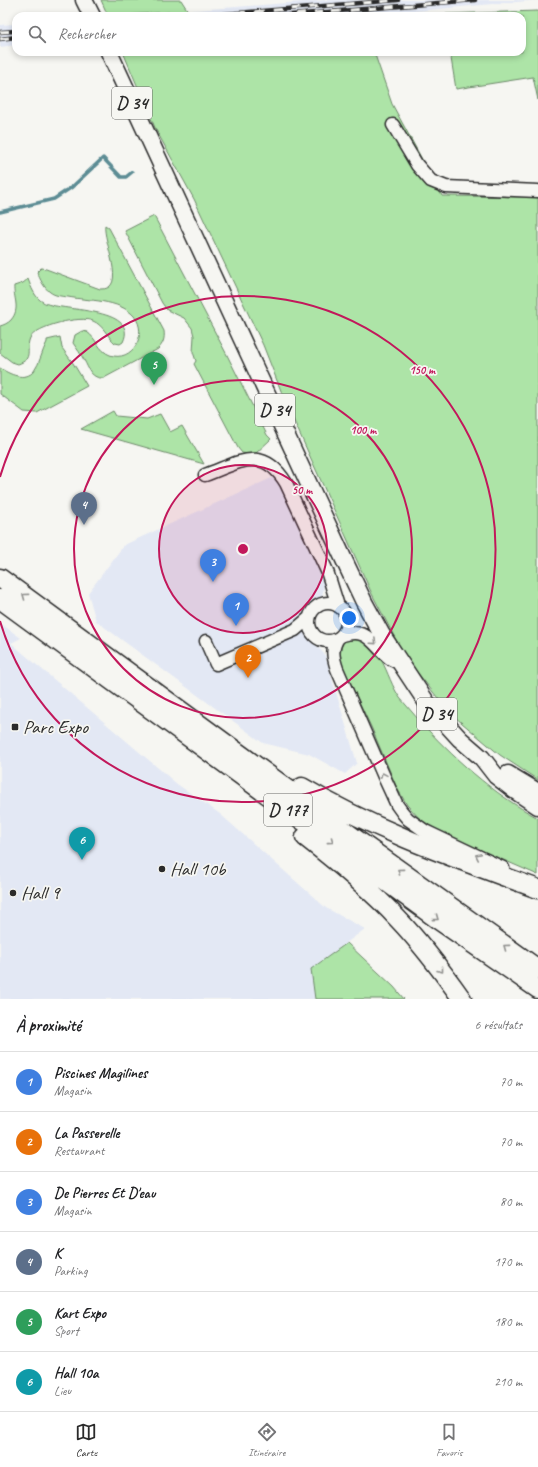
<!DOCTYPE html>
<html lang="fr">
<head>
<meta charset="utf-8">
<style>
  :root { --surface:#fff; --page:#f2f2f2; --text:#202124; --muted:#757577; --line:#e0e0e0; --accent:#2b2b2b }
  body { margin:0; font-family:Caveat,sans-serif; background:var(--page); color:var(--text) }
  .you { position:absolute; left:349px; top:618px; width:14px; height:14px; margin:-10px; border:3px solid #fff; border-radius:50%; background:#1a73e8; box-shadow:0 0 0 6px #1a73e833 }
  .badge { display:grid; place-items:center; width:26px; height:26px; border-radius:50%; background:var(--accent); color:#fff; font-size:13px; font-weight:700 }
  .pin { position:absolute; translate:-50% -33px; filter:drop-shadow(0 1px 2px #0008) }
  .pin::after { content:''; position:absolute; top:21px; width:14px; height:12px; background:inherit; clip-path:polygon(0 0,100% 0,50% 100%) }
  .list { margin:0; padding:0; list-style:none }
  h2 { display:flex; justify-content:space-between; align-items:center; height:52px; margin:0; padding:0 16px; font-size:17px }
  h2 small { font-size:13px; font-weight:400; color:var(--muted) }
  .list li { display:grid; grid-template-columns:26px 1fr auto; gap:12px; align-items:center; box-sizing:border-box; height:60px; padding:0 16px; border-top:1px solid var(--line) }
  .list b { display:block; font-size:15px; white-space:nowrap }
  .list p { margin:0; font-size:13px; white-space:nowrap; color:var(--muted) }
  .list em { font-size:13px; font-style:normal; color:var(--muted) }
  .icon { flex:none; width:22px; height:22px; fill:none; stroke:currentColor; stroke-width:2; stroke-linecap:round; stroke-linejoin:round }
  .map { position:relative; flex:none; width:538px; height:999px; overflow:hidden }
  .search { position:absolute; background:var(--surface); box-shadow:0 2px 6px #0003; left:12px; right:12px; top:12px; height:44px; display:flex; align-items:center; gap:10px; box-sizing:border-box; padding:0 14px; border-radius:12px; color:var(--muted); font-size:15px }
  .sheet { height:412px; background:var(--surface) }
  nav { display:flex; justify-content:space-around; align-items:center; box-sizing:border-box; height:56px; border-top:1px solid var(--line); background:var(--surface); font-size:11px; color:var(--muted) }
  nav a { display:grid; justify-items:center; gap:2px }
  nav .on { color:var(--accent) }
  .map>svg:first-child { display:block }
  .built { fill:#e3e8f4 }
  .green { fill:#ade4a7; stroke:#6c8869 }
  .lines { fill:none; stroke-linecap:round; stroke-linejoin:round }
  .stream { stroke:#5c8c94; stroke-width:3.5 }
  .minor-casing { stroke:#2b2b2b; stroke-width:15 }
  .major-casing { stroke:#2b2b2b; stroke-width:19 }
  .highway-casing { stroke:#2b2b2b; stroke-width:21 }
  .minor { stroke:#f6f6f2; stroke-width:12 }
  .major { stroke:#f6f6f2; stroke-width:16 }
  .highway { stroke:#f6f6f2; stroke-width:18 }
  .rail-casing { stroke:#2b2b2b; stroke-width:4.5 }
  .rail { stroke:#f6f6f2; stroke-width:3; stroke-dasharray:9; stroke-linecap:butt }
  .oneway { stroke:#90908e }
  .ring { fill:none; stroke:#c2185b; stroke-width:2 }
  .poi-dot { fill:#2b2b2b; stroke:#f6f6f2; stroke-width:1.5 }
  .labels { text-anchor:middle; dominant-baseline:central; stroke-width:3.5; stroke-linejoin:round; paint-order:stroke }
  .shield { fill:#f6f6f2; stroke:#686867; stroke-width:1 }
  .shield-label { font-size:18px; font-weight:bold; fill:#2b2b2b }
  .poi-label { font-size:19px; fill:#2b2b2b; stroke:#f6f6f2; text-anchor:start }
  .centre { fill:#c2185b; stroke:#f6f6f2; stroke-width:2 }
  .ring-label { font-size:12px; text-anchor:middle; font-weight:bold; fill:#c2185b; stroke:#f6f6f2; stroke-width:3.5; stroke-linejoin:round; paint-order:stroke }
</style>
</head>
<body>
<div class="map">
<svg width="538" height="999" viewBox="0 0 538 999">
  <rect width="100%" height="100%" fill="#f6f6f2"/>
  <filter id="ink" filterUnits="userSpaceOnUse"><feTurbulence type="fractalNoise" baseFrequency=".025" numOctaves="2"/><feDisplacementMap in="SourceGraphic" scale="8" xChannelSelector="R" yChannelSelector="G"/><feConvolveMatrix kernelMatrix="1 2 1 2 8 2 1 2 1" color-interpolation-filters="sRGB"/></filter>
  <g filter="url(#ink)">
    <path class="built" d="M326,0h212l-177,16h-241z
      M16,24v21l-16,2v-22z
      M276,476l49,105 -3,16 -9,8 -9,15 5,17 16,18 32,108 -12,11 -36,-20 -46,-11 -167,-122 -8,-28 36,-48z
      M0,623l21,15 -10,5 166,141 43,30 106,94 39,21 -54,40 4,30h-315z"/>
    <path class="green" d="M101,0h80l7,11 -80,5z
      M538,11v89l-5,-23 -77,12 -6,-37h72v-36h-78v-2z
      M123,52h251l18,52 50,92 96,1v583l-38,-25 -51,-43 -44,-55 -33,-63 -87,-193 -22,-56 -69,-146 -38,-69z
      M154,216l73,139 40,80 4,4 -17,16 -12,-2 -4,-5 -44,-84 2,-3 -3,-9 1,-16 -2,-8 -8,-10 -17,-8 -5,-7 -37,-72z
      M105,225l4,3 55,103c1,8 -1,13 -6,18l-54,29c-13,1 -15,-9 -20,-18 -3,-6 -7,-11 -11,-17l2,-8 7,-4 5,1c9,6 12,19 23,23 22,8 39,-21 24,-39 -15,-17 -46,-15 -66,-19 -7,-1 -13,-1 -18,-5 -6,-4 -10,-13 -13,-20l4,-4 5,1 54,20c29,2 2,-49 5,-64z
      M28,279c3,8 7,19 15,23 15,10 97,4 80,40l-3,2 -5,-1c-8,-7 -12,-18 -22,-22 -12,-6 -57,5 -63,17 -5,11 4,21 -12,26l-6,-2 -12,-9v-27c4,-1 8,-3 11,-6 10,-12 2,-22 3,-34l9,-3z
      M60,337l2,11 11,15 14,23 -50,27 -13,-1 -24,-18v-26c9,6 25,14 34,3 6,-8 8,-20 13,-29v-2z
      M113,411l3,5 31,3 13,-5 10,18 12,-6 22,38 -123,-35z
      M350,638c34,4 34,37 50,60 6,7 12,14 18,21 34,38 75,75 120,99v57l-92,-40 -25,-15 -14,-15 -10,-17 -25,-59 -32,-68 -2,-15 5,-6z
      M347,943l47,44 10,12h-89l-4,-30z"/>
    <g class="lines">
      <path class="stream" d="M0,212l54,-13 18,-12 31,-29 18,19h5l6,-5"/>
      <g class="minor-casing">
        <path id="minor" d="M393,125l24,40 14,16 15,6 92,4
          M205,475c34,-12 57,-31 81,8l41,88 11,35
          M309 622a19 19 0 1 1 38 0a19 19 0 1 1-38 0Z
          M342,635c25,-8 30,8 45,21 3,3 7,5 11,6
          M338,638c-7,11 -5,19 -1,31l48,110 12,26 5,7 6,7 17,12 78,37
          M206,641l10,23 79,-34 14,-12"/>
      </g>
      <g class="major-casing">
        <path id="major" d="M84,0l8,16
          M109,52l236,510 19,40 18,33 45,68 33,36 22,19 14,18 18,14 24,16
          M508,774l30,18"/>
      </g>
      <g class="highway-casing">
        <path id="highway" d="M0,578l356,261 182,130
          M0,599l437,320 101,70
          M302,787c74,44 155,72 236,102
          M305,837c32,25 64,51 92,81 24,25 45,53 65,81"/>
      </g>
      <use href="#minor" class="minor"/>
      <use href="#major" class="major"/>
      <use href="#highway" class="highway"/>
      <g class="rail-casing">
        <path id="rail" d="M201,16l197,-16
          M278,16l197,-16
          M0,32l16,-1
          M0,39l16,-2"/>
      </g>
      <use href="#rail" class="rail"/>
    </g>
    <defs><path id="oneway-chevron" d="M-2-3.5L2.5 0L-2 3.5" fill="none" stroke-width="1.6" stroke-linecap="round" stroke-linejoin="round"/></defs>
    <g class="oneway">
      <use href="#oneway-chevron" transform="translate(25 596) rotate(-144)"/>
      <use href="#oneway-chevron" transform="translate(374 642) rotate(42)"/>
      <use href="#oneway-chevron" transform="translate(383 775) rotate(-114)"/>
      <use href="#oneway-chevron" transform="translate(331 841) rotate(36)"/>
      <use href="#oneway-chevron" transform="translate(478 856) rotate(-155)"/>
      <use href="#oneway-chevron" transform="translate(400 871) rotate(-144)"/>
      <use href="#oneway-chevron" transform="translate(436 918) rotate(36)"/>
      <use href="#oneway-chevron" transform="translate(506 947) rotate(-144)"/>
      <use href="#oneway-chevron" transform="translate(441 970) rotate(52)"/>
    </g>
  </g>
  <circle cx="243" cy="549" r="84" fill="#c2185b" fill-opacity=".12"/>
  <g class="ring">
    <circle cx="243" cy="549" r="84"/>
    <circle cx="243" cy="549" r="169"/>
    <path d="M0 477A253 253 0 1 1 0 621"/>
  </g>
  <g class="poi-dot">
    <rect x="11" y="723" width="8" height="8" rx="2"/>
    <circle cx="162" cy="869" r="4"/>
    <circle cx="13" cy="893" r="4"/>
  </g>
  <g class="labels">
    <g class="shield">
      <rect x="112" y="87" width="40" height="32" rx="3"/>
      <rect x="255" y="394" width="40" height="32" rx="3"/>
      <rect x="417" y="698" width="40" height="32" rx="3"/>
      <rect x="264" y="794" width="48" height="32" rx="3"/>
    </g>
    <g class="shield-label">
      <text x="132" y="103">D 34</text>
      <text x="275" y="410">D 34</text>
      <text x="437" y="714">D 34</text>
      <text x="288" y="810">D 177</text>
    </g>
    <g class="poi-label">
      <text x="23" y="727">Parc Expo</text>
      <text x="170" y="869">Hall 10b</text>
      <text x="21" y="893">Hall 9</text>
    </g>
  </g>
  <circle cx="243" cy="549" r="6" class="centre"/>
  <g class="ring-label">
    <text x="422" y="374">150 m</text>
    <text x="363" y="434">100 m</text>
    <text x="302" y="494">50 m</text>
  </g>
</svg>
<div class="you"></div>
<div class="pin badge" style="left:236px;top:626px;background:#3f7fe0">1</div>
<div class="pin badge" style="left:248px;top:678px;background:#e8710a">2</div>
<div class="pin badge" style="left:213px;top:582px;background:#3f7fe0">3</div>
<div class="pin badge" style="left:84px;top:525px;background:#5c6f8a">4</div>
<div class="pin badge" style="left:154px;top:385px;background:#2e9e5b">5</div>
<div class="pin badge" style="left:82px;top:860px;background:#0f9aa8">6</div>
<div class="search"><svg class="icon" aria-label="search" viewBox="0 0 24 24"><circle cx="10" cy="10" r="6"/><path d="M15 15l6 6"/></svg>Rechercher</div>
</div>
<section class="sheet">
<h2>À proximité<small>6 résultats</small></h2>
<ul class="list">
<li><span class="badge" style="background:#3f7fe0">1</span><div><b>Piscines Magilines</b><p>Magasin</p></div><em>70 m</em></li>
<li><span class="badge" style="background:#e8710a">2</span><div><b>La Passerelle</b><p>Restaurant</p></div><em>70 m</em></li>
<li><span class="badge" style="background:#3f7fe0">3</span><div><b>De Pierres Et D'eau</b><p>Magasin</p></div><em>80 m</em></li>
<li><span class="badge" style="background:#5c6f8a">4</span><div><b>K</b><p>Parking</p></div><em>170 m</em></li>
<li><span class="badge" style="background:#2e9e5b">5</span><div><b>Kart Expo</b><p>Sport</p></div><em>180 m</em></li>
<li><span class="badge" style="background:#0f9aa8">6</span><div><b>Hall 10a</b><p>Lieu</p></div><em>210 m</em></li>
</ul>
</section>
<nav>
<a class="on"><svg class="icon" aria-label="map" viewBox="0 0 24 24"><path d="M3 6l6-2 6 2 6-2v14l-6 2-6-2-6 2zM9 4v14M15 6v14"/></svg>Carte</a>
<a><svg class="icon" aria-label="directions" viewBox="0 0 24 24"><path d="M12 3l9 9-9 9-9-9zM9 14v-3h6M13 9l2 2-2 2"/></svg>Itinéraire</a>
<a><svg class="icon" aria-label="saved" viewBox="0 0 24 24"><path d="M7 4h10v16l-5-4-5 4z"/></svg>Favoris</a>
</nav>
</body>
</html>
